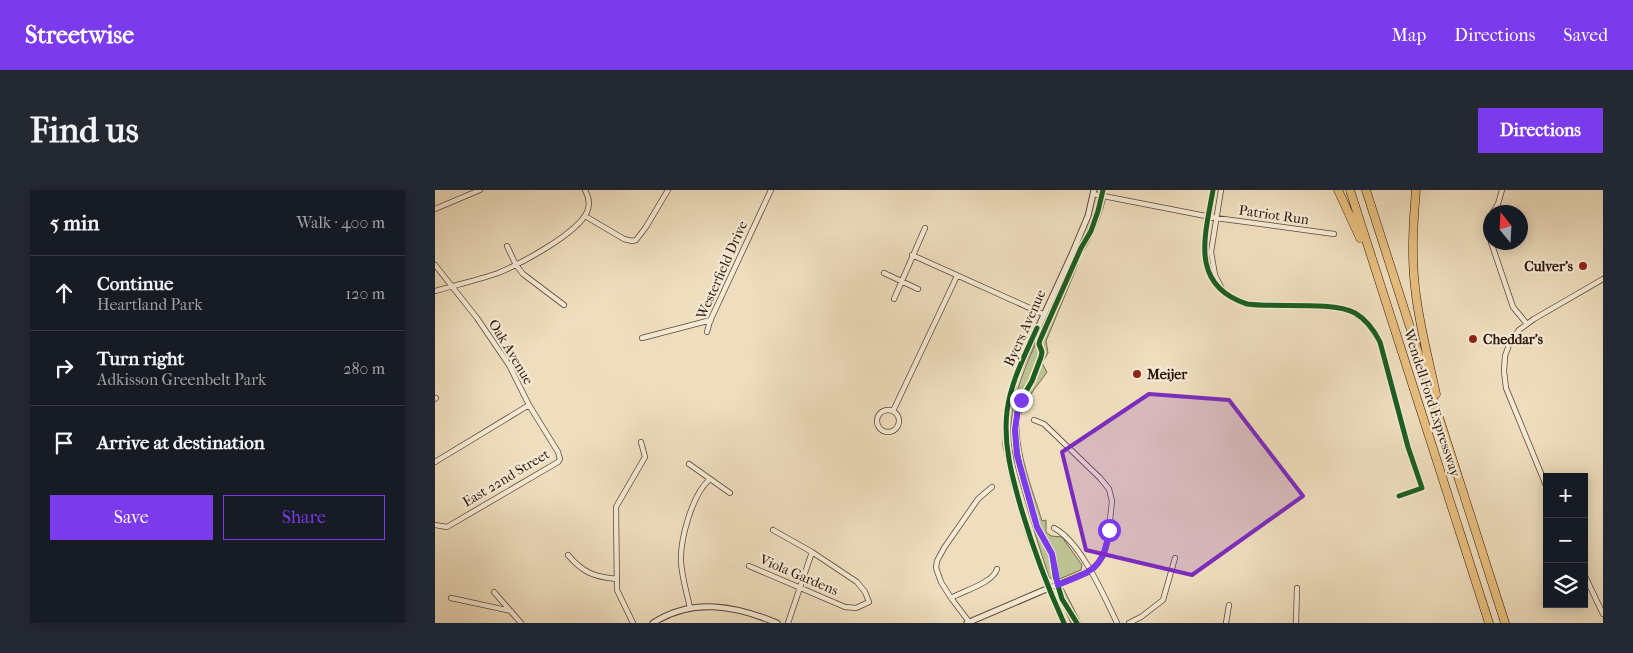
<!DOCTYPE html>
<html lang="en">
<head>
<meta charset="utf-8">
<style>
  :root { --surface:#171b24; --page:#242831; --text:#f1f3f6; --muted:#9ea1a6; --line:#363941; --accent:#7c3aed }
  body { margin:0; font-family:"IM FELL French Canon",serif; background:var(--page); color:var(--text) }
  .controls { position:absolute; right:15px; bottom:15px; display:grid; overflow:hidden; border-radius:0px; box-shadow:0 2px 12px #0003 }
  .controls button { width:45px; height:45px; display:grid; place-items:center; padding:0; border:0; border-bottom:1px solid var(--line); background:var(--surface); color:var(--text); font:25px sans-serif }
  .compass { position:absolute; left:1048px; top:15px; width:45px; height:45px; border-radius:50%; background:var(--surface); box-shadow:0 2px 12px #0003; rotate:342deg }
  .stop { position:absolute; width:15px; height:15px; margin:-11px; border:4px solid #7c3aed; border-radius:50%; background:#fff }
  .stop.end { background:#7c3aed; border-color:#fff; box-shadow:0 1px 5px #0008 }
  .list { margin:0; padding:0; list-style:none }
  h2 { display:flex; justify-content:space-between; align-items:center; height:65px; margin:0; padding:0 20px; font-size:21px }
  h2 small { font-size:16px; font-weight:400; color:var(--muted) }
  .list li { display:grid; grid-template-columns:32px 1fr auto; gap:15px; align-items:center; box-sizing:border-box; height:75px; padding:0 20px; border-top:1px solid var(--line) }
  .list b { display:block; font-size:19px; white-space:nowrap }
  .list p { margin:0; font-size:16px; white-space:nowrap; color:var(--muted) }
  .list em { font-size:16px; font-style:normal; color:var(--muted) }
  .actions { display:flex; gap:10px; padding:15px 20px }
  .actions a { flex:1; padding:11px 0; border:1px solid var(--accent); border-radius:0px; text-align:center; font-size:18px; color:var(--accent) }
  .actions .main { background:var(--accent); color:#fff }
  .icon { flex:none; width:28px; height:28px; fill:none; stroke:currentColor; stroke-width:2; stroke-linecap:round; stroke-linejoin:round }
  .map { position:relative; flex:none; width:1168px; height:433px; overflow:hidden; border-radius:0px }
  header { display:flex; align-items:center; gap:30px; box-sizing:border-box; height:70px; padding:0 25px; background:var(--accent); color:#fff }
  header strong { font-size:24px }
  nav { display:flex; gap:28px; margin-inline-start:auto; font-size:18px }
  .intro { display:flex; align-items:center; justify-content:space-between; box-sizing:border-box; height:120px; padding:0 30px }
  h1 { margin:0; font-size:35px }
  .button { padding:12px 22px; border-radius:0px; background:var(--accent); color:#fff; font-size:18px; font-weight:700 }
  main { display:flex; gap:30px; padding:0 30px }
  aside { flex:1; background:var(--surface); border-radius:0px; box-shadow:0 2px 12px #0003 }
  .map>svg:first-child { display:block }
  .green { fill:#bbc190; stroke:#736a4c }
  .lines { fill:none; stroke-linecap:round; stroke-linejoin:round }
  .minor-casing { stroke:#5c4636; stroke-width:6 }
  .tertiary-casing { stroke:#5c4636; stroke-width:7 }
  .motorway-casing { stroke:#2b1409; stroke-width:9 }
  .minor { stroke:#f5ead5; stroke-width:4.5 }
  .tertiary { stroke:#f5ead5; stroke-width:5 }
  .motorway { stroke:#e8bf7f; stroke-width:8 }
  .cycleway-casing { stroke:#f5ead5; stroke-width:8 }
  .cycleway { stroke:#1b5e20; stroke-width:5 }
  .route { stroke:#7c3aed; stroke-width:6 }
  .marked { fill:#7b2cbf; fill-opacity:0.2; stroke:#7b2cbf; stroke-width:4; stroke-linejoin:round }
  .poi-dot { fill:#8f2418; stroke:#f5ead5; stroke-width:2 }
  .labels { text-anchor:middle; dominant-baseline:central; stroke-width:4.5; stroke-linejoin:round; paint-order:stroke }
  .street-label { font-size:14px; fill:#2b1409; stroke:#f5ead5 }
  .poi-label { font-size:14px; font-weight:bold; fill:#2b1409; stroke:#f5ead5; text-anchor:start }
</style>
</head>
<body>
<header>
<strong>Streetwise</strong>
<nav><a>Map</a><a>Directions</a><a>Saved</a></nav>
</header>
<div class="intro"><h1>Find us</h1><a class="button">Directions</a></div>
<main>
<aside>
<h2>5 min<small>Walk · 400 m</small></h2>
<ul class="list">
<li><svg class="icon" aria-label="ahead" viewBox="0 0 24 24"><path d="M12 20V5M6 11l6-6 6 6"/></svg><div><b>Continue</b><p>Heartland Park</p></div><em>120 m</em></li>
<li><svg class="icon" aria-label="right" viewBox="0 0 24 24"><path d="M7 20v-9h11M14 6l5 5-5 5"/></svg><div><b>Turn right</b><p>Adkisson Greenbelt Park</p></div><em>280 m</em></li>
<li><svg class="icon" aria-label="arrive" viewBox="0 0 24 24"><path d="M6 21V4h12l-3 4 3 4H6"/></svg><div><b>Arrive at destination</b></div></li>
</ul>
<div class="actions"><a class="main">Save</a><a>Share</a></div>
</aside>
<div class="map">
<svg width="1168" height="433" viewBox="0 0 1168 433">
  <rect width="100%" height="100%" fill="#efdebe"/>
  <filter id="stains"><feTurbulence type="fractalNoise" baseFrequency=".004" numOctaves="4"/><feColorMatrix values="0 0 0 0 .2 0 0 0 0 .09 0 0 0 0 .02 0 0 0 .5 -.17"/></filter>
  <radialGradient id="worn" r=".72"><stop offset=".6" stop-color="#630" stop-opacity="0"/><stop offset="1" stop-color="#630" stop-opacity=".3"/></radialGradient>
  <path class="green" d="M666,0h5h-2l-2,10h3c-3,14 -10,30 -16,42 -4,8 -9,13 -13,21l2,1 -32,77 2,12 -6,10 5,9c-9,13 -20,25 -25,39 -11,26 12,83 20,110l4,-1v12l5,4 11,1 20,28 -1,5 -24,10 3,8h3l18,35h-10l-13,-28 1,-5 -4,-9 -6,-4c-9,-27 -17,-53 -25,-80 -5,-18 -11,-36 -13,-55 -3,-41 15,-76 31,-113 19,-41 41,-82 55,-125l2,-3z"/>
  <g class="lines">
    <g class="minor-casing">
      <path id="minor" d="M778,0c-8,46 -24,95 34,114 28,4 85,-3 108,9 12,7 19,17 25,29l28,105 14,41 -23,8
        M786,0l-10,62 4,23 7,14
        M658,4l123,24 118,16
        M0,19l45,-19
        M1058,22l5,-8 4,-14
        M150,26l39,23 8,2 4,-1 10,-13 22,-37
        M1056,26l-3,15 3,10
        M1056,52l22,65 14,17
        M72,56l9,19 7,9 41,31
        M477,65l131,59
        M0,75l42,53 32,47 20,40 29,47 2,7 -2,3 -111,65 -12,-2
        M449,83l34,16
        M0,101c21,-6 43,-11 63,-18 22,-9 79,-39 89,-61 3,-7 2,-15 -2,-22
        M459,109l31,-71
        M272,142l3,-11 61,-131
        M207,148l69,-18
        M0,209l1,-1
        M442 231a11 11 0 1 1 22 0a11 11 0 1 1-22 0Z
        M458,221l64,-135
        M599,230l10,4 56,54 9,11 3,12 -4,38 -4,15 -6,9 -7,8 -42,17 15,35
        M0,272l94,-57
        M254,274l41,29
        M1112,298l-41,-100 -2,-17 1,-15 5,-14 9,-12 15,-11 69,-40
        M619,338c27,14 50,68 63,95
        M133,365c15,18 27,22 49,24
        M314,376l96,41 11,1 13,-6 -4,-10 -8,-10 -45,-30 -39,-22
        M1149,384l19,40
        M59,402l27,31
        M16,408l60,13
        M516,408c12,-7 42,-15 46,-29
        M255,418c-3,-15 -8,-30 -9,-46 -1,-22 11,-68 29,-83
        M198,433l-16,-33 -1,-83 29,-50 -4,-15
        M353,433l24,-71
        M535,433l-19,-25 -10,-16 -5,-14 1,-7 7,-13 34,-49 14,-12
        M694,433l12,-6 22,-17 12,-42
        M791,433l3,-18
        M861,433l1,-35"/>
    </g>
    <g class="tertiary-casing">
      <path id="tertiary" d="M218,433c40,-26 83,-17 124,0
        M532,433l82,-35 -19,-50 -17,-58 -7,-35 1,-34 8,-33 57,-124 16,-38 6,-26"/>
    </g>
    <g class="motorway-casing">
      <path id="motorway" d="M903,0l22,48
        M915,0l139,433
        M931,0l139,433
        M981,0c-3,35 -5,70 0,105 4,33 13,66 20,99"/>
    </g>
    <use href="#minor" class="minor"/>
    <use href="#tertiary" class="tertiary"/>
    <use href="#motorway" class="motorway"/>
    <g class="cycleway-casing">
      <path id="cycleway" d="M778,0c-8,46 -24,95 34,114 28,4 85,-3 108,9 12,7 19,17 25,29l28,105 14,41 -23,8
        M602,138c-12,27 -26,53 -30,83 -4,34 5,65 14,97 12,40 26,78 43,115
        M642,433l-15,-24 -7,-23 -3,-22 -15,-27 -17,-60 -4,-22 -1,-15 3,-22 3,-8 11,-19 9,-24 1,-5 -3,-8 1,-4 41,-92 10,-17 7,-20 5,-21"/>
    </g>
    <use href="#cycleway" class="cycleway"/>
  </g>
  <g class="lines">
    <path class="route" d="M586,210l-3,8 -3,22 2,25 20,72 15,27 6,31c33,-14 46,-15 51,-55"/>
  </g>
  <path class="marked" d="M714,204l80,6 74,96 -111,79 -106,-25 -24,-98z"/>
  <g class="poi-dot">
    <circle cx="1148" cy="76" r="5"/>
    <circle cx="1038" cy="149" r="5"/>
    <circle cx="702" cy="184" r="5"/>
  </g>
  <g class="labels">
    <g class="street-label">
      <text transform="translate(839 25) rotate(8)">Patriot Run</text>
      <text transform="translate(287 80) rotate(-66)">Westerfield Drive</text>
      <text transform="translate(590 138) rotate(-66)">Byers Avenue</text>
      <text transform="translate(76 162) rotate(59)">Oak Avenue</text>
      <text transform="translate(997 213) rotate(72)">Wendell Ford Expressway</text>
      <text transform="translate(71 288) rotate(-31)">East 22nd Street</text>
      <text transform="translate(364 385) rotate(23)">Viola Gardens</text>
    </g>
    <g class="poi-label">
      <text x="1138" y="76" text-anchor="end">Culver's</text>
      <text x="1048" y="149">Cheddar's</text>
      <text x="712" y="184">Meijer</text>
    </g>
  </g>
  <rect width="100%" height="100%" filter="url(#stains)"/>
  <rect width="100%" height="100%" fill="url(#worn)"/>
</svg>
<div class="controls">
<button>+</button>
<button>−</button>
<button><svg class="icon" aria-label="layers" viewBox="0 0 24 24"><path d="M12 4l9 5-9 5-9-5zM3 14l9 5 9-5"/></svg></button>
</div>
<svg class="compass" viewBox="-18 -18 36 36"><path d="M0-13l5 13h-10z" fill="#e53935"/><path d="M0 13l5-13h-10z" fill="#9ea1a6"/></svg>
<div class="stop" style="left:674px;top:340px"></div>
<div class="stop end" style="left:586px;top:210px"></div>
</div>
</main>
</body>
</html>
